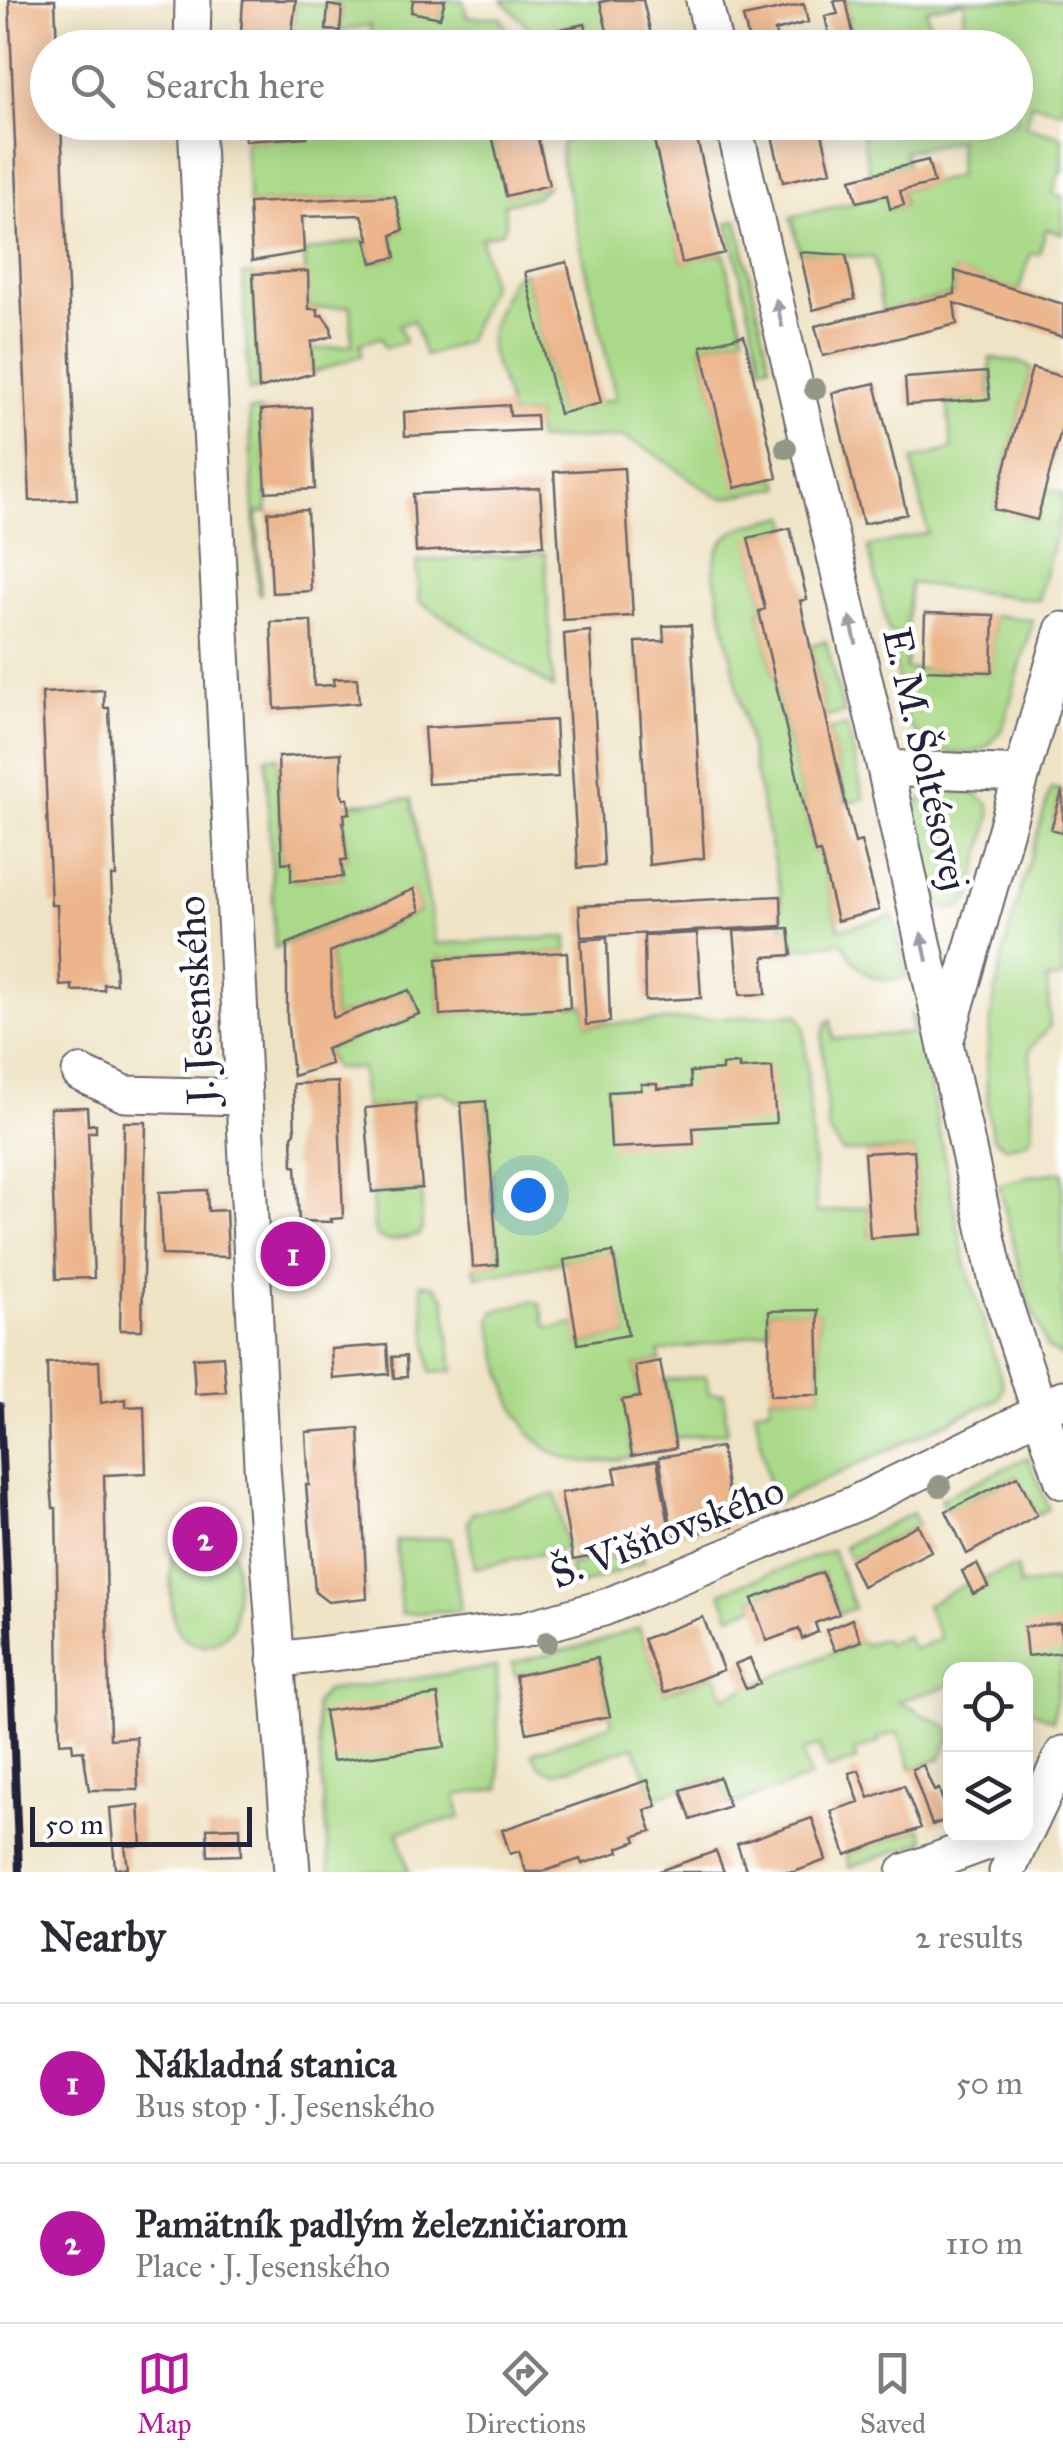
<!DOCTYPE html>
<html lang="en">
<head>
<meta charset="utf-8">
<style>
  :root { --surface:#fff; --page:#f7f7f7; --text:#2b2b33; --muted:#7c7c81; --line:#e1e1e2; --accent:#b5179e }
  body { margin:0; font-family:"IM FELL Great Primer",serif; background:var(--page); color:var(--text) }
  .controls { position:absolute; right:30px; bottom:30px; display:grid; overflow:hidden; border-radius:20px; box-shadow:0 5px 25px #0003 }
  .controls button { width:90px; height:90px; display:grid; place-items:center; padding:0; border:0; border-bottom:2px solid var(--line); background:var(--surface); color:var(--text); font:50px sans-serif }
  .scale { position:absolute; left:30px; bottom:25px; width:222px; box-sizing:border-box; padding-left:10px; border:5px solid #22223b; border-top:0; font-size:28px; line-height:35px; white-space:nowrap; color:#22223b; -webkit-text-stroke:8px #fff; paint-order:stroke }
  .you { position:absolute; left:528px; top:1195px; width:35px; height:35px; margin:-25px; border:8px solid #fff; border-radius:50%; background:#1a73e8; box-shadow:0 0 0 15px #1a73e833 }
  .badge { display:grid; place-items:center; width:65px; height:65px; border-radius:50%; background:var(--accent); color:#fff; font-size:32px; font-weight:700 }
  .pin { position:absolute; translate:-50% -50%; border:5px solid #fff; box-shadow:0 2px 10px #0006 }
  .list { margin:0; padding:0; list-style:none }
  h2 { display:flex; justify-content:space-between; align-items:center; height:130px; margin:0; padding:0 40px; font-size:42px }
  h2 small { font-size:32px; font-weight:400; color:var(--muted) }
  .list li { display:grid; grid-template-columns:65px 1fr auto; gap:30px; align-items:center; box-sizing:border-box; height:160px; padding:0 40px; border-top:2px solid var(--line) }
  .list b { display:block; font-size:38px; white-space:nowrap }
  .list p { margin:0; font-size:32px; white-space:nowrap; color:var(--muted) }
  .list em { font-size:32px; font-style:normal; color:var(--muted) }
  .icon { flex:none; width:55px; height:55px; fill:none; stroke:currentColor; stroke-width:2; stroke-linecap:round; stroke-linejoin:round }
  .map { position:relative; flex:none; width:1063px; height:1872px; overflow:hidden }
  .search { position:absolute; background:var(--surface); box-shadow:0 5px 25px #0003; left:30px; right:30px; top:30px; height:110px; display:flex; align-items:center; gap:25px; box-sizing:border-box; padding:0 35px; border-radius:55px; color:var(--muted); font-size:38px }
  .sheet { height:450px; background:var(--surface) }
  nav { display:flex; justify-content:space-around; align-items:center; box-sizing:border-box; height:140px; border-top:2px solid var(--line); background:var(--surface); font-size:28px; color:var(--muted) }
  nav a { display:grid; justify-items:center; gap:5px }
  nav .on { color:var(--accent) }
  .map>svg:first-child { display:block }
  .green { fill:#aada89; stroke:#667e62; stroke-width:2.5 }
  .building { fill:#ecb58b }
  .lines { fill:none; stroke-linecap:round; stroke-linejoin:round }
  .minor-casing { stroke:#6a666b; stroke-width:39 }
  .minor { stroke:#fff; stroke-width:35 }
  .rail { stroke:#22223b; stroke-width:8 }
  .tree { fill:#959786 }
  .oneway { fill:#9c9ca7 }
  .labels { text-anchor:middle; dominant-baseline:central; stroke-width:9; stroke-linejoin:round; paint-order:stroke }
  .street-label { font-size:40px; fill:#22223b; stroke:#fff }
</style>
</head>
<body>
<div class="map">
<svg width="1063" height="1872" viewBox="0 0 1063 1872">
  <rect width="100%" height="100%" fill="#fff"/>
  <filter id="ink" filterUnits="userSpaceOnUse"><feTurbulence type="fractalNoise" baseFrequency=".01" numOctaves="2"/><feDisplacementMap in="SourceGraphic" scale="20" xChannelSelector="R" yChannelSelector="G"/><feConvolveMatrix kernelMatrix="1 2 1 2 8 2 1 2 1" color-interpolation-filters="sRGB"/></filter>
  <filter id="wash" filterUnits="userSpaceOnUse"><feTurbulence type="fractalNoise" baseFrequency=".0048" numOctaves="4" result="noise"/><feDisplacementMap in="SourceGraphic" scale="40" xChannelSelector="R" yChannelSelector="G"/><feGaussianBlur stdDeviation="2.25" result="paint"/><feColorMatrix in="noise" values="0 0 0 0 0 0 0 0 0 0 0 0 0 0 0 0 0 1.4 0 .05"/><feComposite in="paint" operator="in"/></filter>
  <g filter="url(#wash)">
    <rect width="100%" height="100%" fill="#efe3c5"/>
    <path class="green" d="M334,0h79l27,18 5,-18h18l4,17h33l15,27 -16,4 -126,-1 -3,-22 -30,6 2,-24 -13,-2 -4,42 -35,1 6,-46 32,3z
      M502,0h108l1,47h-20l-6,-23 -51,8z
      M846,0h217v111l-32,-8 -6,23 38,11v35l-4,-1 -6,23 10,3v37l-17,-5 -7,25 -8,-1 -12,38 -64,-19v22l-73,17 -8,-53 -74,-6 -9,-35 96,-22 4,14 13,-4 -4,-14 58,-15 1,-36 -55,11 3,14 -37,10 -8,-40 52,-12 102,-1v-74l-53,-1 2,-46 -39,8 5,24 -57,14 -18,1z
      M307,123h182l17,72 43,-10 -14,12 -31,7 2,19 -5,10 -20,5 10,46 -25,58 -41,14 -12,-36 -14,5 6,17 -20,6 -4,-11 -21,7 2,11 -49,18 -1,-23 40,-5 -1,-39 -42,3 -5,-57 62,-13 6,24 24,-6 -4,-22 11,-5 -9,-34 -145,7 -4,-62 62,-4z
      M578,123h74l30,139 42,-9 20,82 -43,11 35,141 41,-9 4,9 -58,11 -9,-3 -63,-44 -28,-14 -86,3 -1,-25 -26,1c-2,-25 -16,-47 -20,-71 -2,-19 13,-45 19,-62l6,-8 10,-3 34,141 57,-15 -55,-238 1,-16z
      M737,220l33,144 -8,2 -34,-143z
      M253,274l6,115 -10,2 -6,-116z
      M990,358l28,4 14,6 -38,140 42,12 9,-31 18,5v14l-25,92 -128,-17 -4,50h-17l-21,-86 60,-14 -16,-73 40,-11 -5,-47 43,-4z
      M261,410l7,102 -11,1 4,81 -3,-1 -9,-182z
      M787,516l3,12 -41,11 16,70 -6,2 56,241h5l19,77 54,-13 15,61c-33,9 -51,-5 -65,-35l-52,7 -2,-20 -7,-3 -1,-30 -67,-322c1,-49 34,-48 73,-58z
      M545,553l8,135 -134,-87 -2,-40z
      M994,615l39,5 -30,108c-7,8 -12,18 -22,22 -26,11 -64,-5 -74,-31 -8,-21 -10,-47 -14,-70h13v20l85,3z
      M826,641l18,72 -18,4 -16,-72z
      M847,726l17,73 -18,4 -17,-73z
      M266,757h12l4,105h9l1,19 51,-4 -2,-17 6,-1 -4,-37 5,-18 63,-5 25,145 131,-7v15l-130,7 3,56 144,-10 3,20 210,-11 7,11 13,188 51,-6 2,30 50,-3 -6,-84 -72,2 -14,-22 -6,-93 5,-15 4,-2 2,19 79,-6 -2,-20 8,12 47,237 38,123 -3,13 -223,104 -8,-15 -14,-77 15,-3v-11l50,-1 -2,-84h-49v19l-39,10 -71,12 1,9 -25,5 5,31 -17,3 9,56c-105,30 -127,-56 -141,-137l3,-8 38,-10 8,3 6,21 5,3 24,-4 4,20 48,-9 -14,-83 -136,25 -4,-10 25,-3 -12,-162 -25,1 -19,-12 -26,5 -1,7 -50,5 -4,-40 -27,1 -8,-20 92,-35 -9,-23 -76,27 -3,-66 90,-41 -6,-21 -139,58z
      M1051,788l11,3 -11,38 12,4v145l-16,2 3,46 -20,23 3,84 -5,8 -22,6 -13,-9c-25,-104 29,-248 58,-350z
      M974,793l15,11 2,12 -21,83 -10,9 -14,1 -13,-6 -21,-92c10,-23 41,-18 62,-18z
      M1063,1172v185l-16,-9 -20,-51 -28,-112 30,-9z
      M422,1188v42l-4,5 -30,6 -11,-4 -3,-8 -2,-37z
      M421,1283l14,3 10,13 8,72 -22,2z
      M706,1376l3,18 15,-1 3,39 -53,6 -10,-58z
      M1028,1457l21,52 -12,6 -20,-39 -71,35 -6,-12z
      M556,1494l10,54 -91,20 -7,-45 4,-10z
      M913,1513l5,12 -68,35 -6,-14z
      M201,1523c44,5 36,69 32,102 -13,22 -42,30 -56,2 -9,-16 -9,-79 3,-94 6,-6 13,-8 21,-10z
      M451,1537l10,73 -60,4 -5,-73z
      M832,1550l22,58 -15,6 -17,-42 -70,27 2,7 -24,10 -9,-24z
      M642,1551l2,10 -70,27 -5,-23z
      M1017,1567l3,19 36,-5 7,71 -10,69 -27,-14v-37h-76v16l-52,15 52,27v10l-10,21 -28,10 -14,-37 -20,6 1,5 -25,8 2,9 -29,10 -8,-24 -17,6 8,26 -81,28 -10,-29 -65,20 -20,-51 -78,27c-13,-2 -19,-8 -24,-20l80,-29 -14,-65 -83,17 -3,-13 82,-20 45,-15 25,65 51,-19 10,23 136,-56 3,4 19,-7 4,6 19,-8 8,14 26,-12 -14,-33 42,-22 19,4 -3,-9z
      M496,1667l4,122 -44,6 4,23 -62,13 11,41h-79l-15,-168 11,-13z
      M921,1828l4,13 -75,26 -4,-12z"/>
    <g id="blocks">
      <path class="building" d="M9,0h46l2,48h-9v74h13l16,377 -47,2z
        M243,0h53l-6,48h-50z
        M413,0h32l-5,18 -29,-6z
        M610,0h33l11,48h-43l-11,-46z
        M846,0l10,48h-24l-7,-32 13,-2 -4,-13z
        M804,4l4,18 -33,9 4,17h-28l-8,-31z
        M328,5l14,2 -2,24 -14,-1z
        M585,24l6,24h-40l-4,-16z
        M244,122h63v15l-62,4z
        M489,122h45l15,63 -43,11z
        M693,122l31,131 -42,10 -32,-140z
        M820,125l11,46 -48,11 -11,-46z
        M928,160l6,23 -34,8 4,14 -14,4 -3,-14 -30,7 -6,-23z
        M395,196l8,34 -11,5 4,22 -24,6 -6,-24 4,1 -8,-25 -60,2 2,35 -52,9 -3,-58z
        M800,252l46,3 9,44 -42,11z
        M567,262l34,141 -42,11 -34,-142z
        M308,271l1,38h9v7l4,-1 9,12 1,9 -21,6 2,31 -54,16 -6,-115z
        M955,271l108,33v33l-109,-34 3,21 -134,32 -8,-30 140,-32z
        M744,335l33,143 -42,10 -34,-142z
        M1032,368l31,9v46l-26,97 -43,-11z
        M987,372l3,27 -83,6 -2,-27z
        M875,383l32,131 -44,10 -31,-131z
        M509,405l1,11 26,-1 1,15 -132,6 -1,-24z
        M311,407l4,82 -49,3 -5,-82z
        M624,468l9,148 -70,4 -9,-148z
        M540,488l4,57 -128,7 -3,-58z
        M307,510l4,81 -39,2 -4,-81z
        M790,528l17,71 -7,2 48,213 7,29 6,-2 18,69 -42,11 -17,-69 -5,1 -56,-242 6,-2 -17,-71z
        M925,613l69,2 -2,57 -69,-2z
        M311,621l3,65 20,-1 -1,-6 24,-1 2,25 -84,6 -4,-87z
        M691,625l13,233 -55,7 -13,-223 28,-1 -1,-15z
        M590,631l14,235 -26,2 -14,-234z
        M104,690v18h5l7,168h-5l5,108h-12v6l-32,1v-6l-12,1 -3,-81h-6l-9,-212z
        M555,720l3,57 -130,7 -4,-56z
        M341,753v39l3,7 4,-1 2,15 -6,1 1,8h-2l4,38h-6l2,17 -52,4v-19l-9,1 -4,-106z
        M1062,792l1,1v40l-12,-4z
        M414,889l6,22 -90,41 3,66 76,-28 10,24 -93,35 5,15 -38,12 -6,-57v-75z
        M781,896l1,30 -201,11 -2,-31z
        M789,928l3,27 -28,2 2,37 -26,1 -6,-64z
        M697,933l4,65 -56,3 -1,-65z
        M607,938l3,84 -24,3 -5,-85z
        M567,952l3,56 -130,7 -3,-56z
        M739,1064v5l33,-2 4,56 -83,5 1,16 -83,4 -3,-56 33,-2v-6h16v5l34,-2 -1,-15 32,-2v-5z
        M338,1082l5,136 -12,1 1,3 -33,-1 -3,-55h-3l-1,-30 3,-4 -2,-48z
        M486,1101l12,164 -25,2 -12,-164z
        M415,1103l7,85 -50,4 -7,-84z
        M87,1107l1,18 8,-1v8h-8l6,146 -38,1 -6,-171z
        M124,1122h22l-4,208h-22z
        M914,1150l6,84 -50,4 -6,-85z
        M207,1190l1,21 18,-1 2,47 -66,-2 -3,-63z
        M613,1252l15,83 -50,9 -14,-84z
        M818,1310l2,85 -50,1 -1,-85z
        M387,1345l2,29 -56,5 -2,-30z
        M223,1356l3,36 -31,2 -2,-36z
        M406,1356l1,21 -13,1 -2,-21z
        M99,1361l2,42 25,-4v8l18,-1 2,67 -42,2 6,264 26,-2 2,53h-49l-6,-40 -10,1 -1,-9 -12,1 -4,-235h-3l-4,-48 -2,-97z
        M660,1361l16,87 -44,8 -10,-56 18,-3 -5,-31z
        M359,1428l8,170 -39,4 -13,-10 -9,-107h3l-3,-53z
        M721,1447l12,80 -60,9 -14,-79z
        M657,1460l15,81 -99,19 -12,-67 56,-10 -3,-15z
        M1018,1476l19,39 -70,39 -21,-43z
        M918,1525l13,26 -69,35 -12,-26z
        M977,1564l11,23 -15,7 -11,-23z
        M822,1572l17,42 -24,9 3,9 -16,7 -3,-10 -32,12 -15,-42z
        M703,1617l20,53 -59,23 -21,-54z
        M852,1619l9,22 -26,10 -9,-21z
        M1060,1623l3,29 -36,4 -3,-29z
        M597,1658l13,58 -83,17 -12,-57z
        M750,1658l10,26 -14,5 -11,-25z
        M438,1695l7,52 -113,14 -8,-50z
        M923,1765l11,26 5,-2 10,30 -17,6 -20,-56z
        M859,1770l10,28 35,-13 17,43 -75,27 -15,-44 28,-9 -10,-29z
        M719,1777l10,29 -38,14 -10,-30z
        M648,1780l9,26 -12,4 7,21 -17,5 2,5 -19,7 1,4 -37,12 -2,-5 -38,13h-16l-7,-21 -9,3 -8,-24z
        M139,1805l3,40 -17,1 3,22h-13l-5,-60z
        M812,1818l14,42 -32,12h-47l-10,-28z
        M240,1827l1,28 -33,1 -1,-28z
        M716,1851l8,21h-65v-1z"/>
    </g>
  </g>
  <g filter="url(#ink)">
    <use href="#blocks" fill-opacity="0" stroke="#6a666b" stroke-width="2.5"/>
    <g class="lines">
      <g class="minor-casing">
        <path id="minor" d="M704,0l11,48
          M192,48l1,-48
          M196,122l66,1343 30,407
          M733,122l152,646 112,514 66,199
          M885,768l137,6
          M947,1036l116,-406
          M80,1073l45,21 118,3
          M275,1660l247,-30 81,-22 251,-104 187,-92 22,-14
          M1026,1832l37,-78
          M905,1872l104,-38
          M1007,1872l17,-38"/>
      </g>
      <use href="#minor" class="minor"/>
      <path class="rail" d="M0,1406l19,466"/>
    </g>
    <g class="tree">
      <circle cx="815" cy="389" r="11"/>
      <circle cx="786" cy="448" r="11"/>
      <circle cx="940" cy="1486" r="11"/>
      <circle cx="547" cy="1642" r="11"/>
    </g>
    <defs><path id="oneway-solid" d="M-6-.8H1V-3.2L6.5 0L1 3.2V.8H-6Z" transform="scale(2.5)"/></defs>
    <g class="oneway">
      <use href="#oneway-solid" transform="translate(779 313) rotate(-103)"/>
      <use href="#oneway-solid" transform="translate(853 630) rotate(-103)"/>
      <use href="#oneway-solid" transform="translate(924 947) rotate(-102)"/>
    </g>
  </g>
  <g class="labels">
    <g class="street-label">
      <text transform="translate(926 759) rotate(77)">E. M. Šoltésovej</text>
      <text transform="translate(196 1000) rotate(-93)">J. Jesenského</text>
      <text transform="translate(667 1532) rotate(-21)">Š. Višňovského</text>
    </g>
  </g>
</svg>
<div class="controls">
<button><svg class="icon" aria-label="locate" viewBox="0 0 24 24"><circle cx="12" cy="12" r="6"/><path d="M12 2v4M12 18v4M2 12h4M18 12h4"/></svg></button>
<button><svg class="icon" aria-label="layers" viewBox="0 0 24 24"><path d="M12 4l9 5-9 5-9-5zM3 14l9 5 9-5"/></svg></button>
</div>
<div class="scale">50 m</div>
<div class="you"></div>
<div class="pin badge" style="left:293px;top:1254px">1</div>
<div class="pin badge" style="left:205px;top:1539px">2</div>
<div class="search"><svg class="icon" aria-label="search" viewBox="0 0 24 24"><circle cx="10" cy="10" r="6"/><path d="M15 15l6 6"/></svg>Search here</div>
</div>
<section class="sheet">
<h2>Nearby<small>2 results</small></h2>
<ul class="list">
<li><span class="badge">1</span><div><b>Nákladná stanica</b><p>Bus stop · J. Jesenského</p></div><em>50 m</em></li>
<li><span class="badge">2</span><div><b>Pamätník padlým železničiarom</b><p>Place · J. Jesenského</p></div><em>110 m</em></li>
</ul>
</section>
<nav>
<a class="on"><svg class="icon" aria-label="map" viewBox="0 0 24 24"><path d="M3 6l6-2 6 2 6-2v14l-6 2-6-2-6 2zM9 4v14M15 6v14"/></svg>Map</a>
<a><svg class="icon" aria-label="directions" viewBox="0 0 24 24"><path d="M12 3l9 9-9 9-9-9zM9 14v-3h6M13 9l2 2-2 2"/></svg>Directions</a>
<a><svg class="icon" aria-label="saved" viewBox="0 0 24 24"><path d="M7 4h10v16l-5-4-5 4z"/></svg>Saved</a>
</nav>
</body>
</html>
